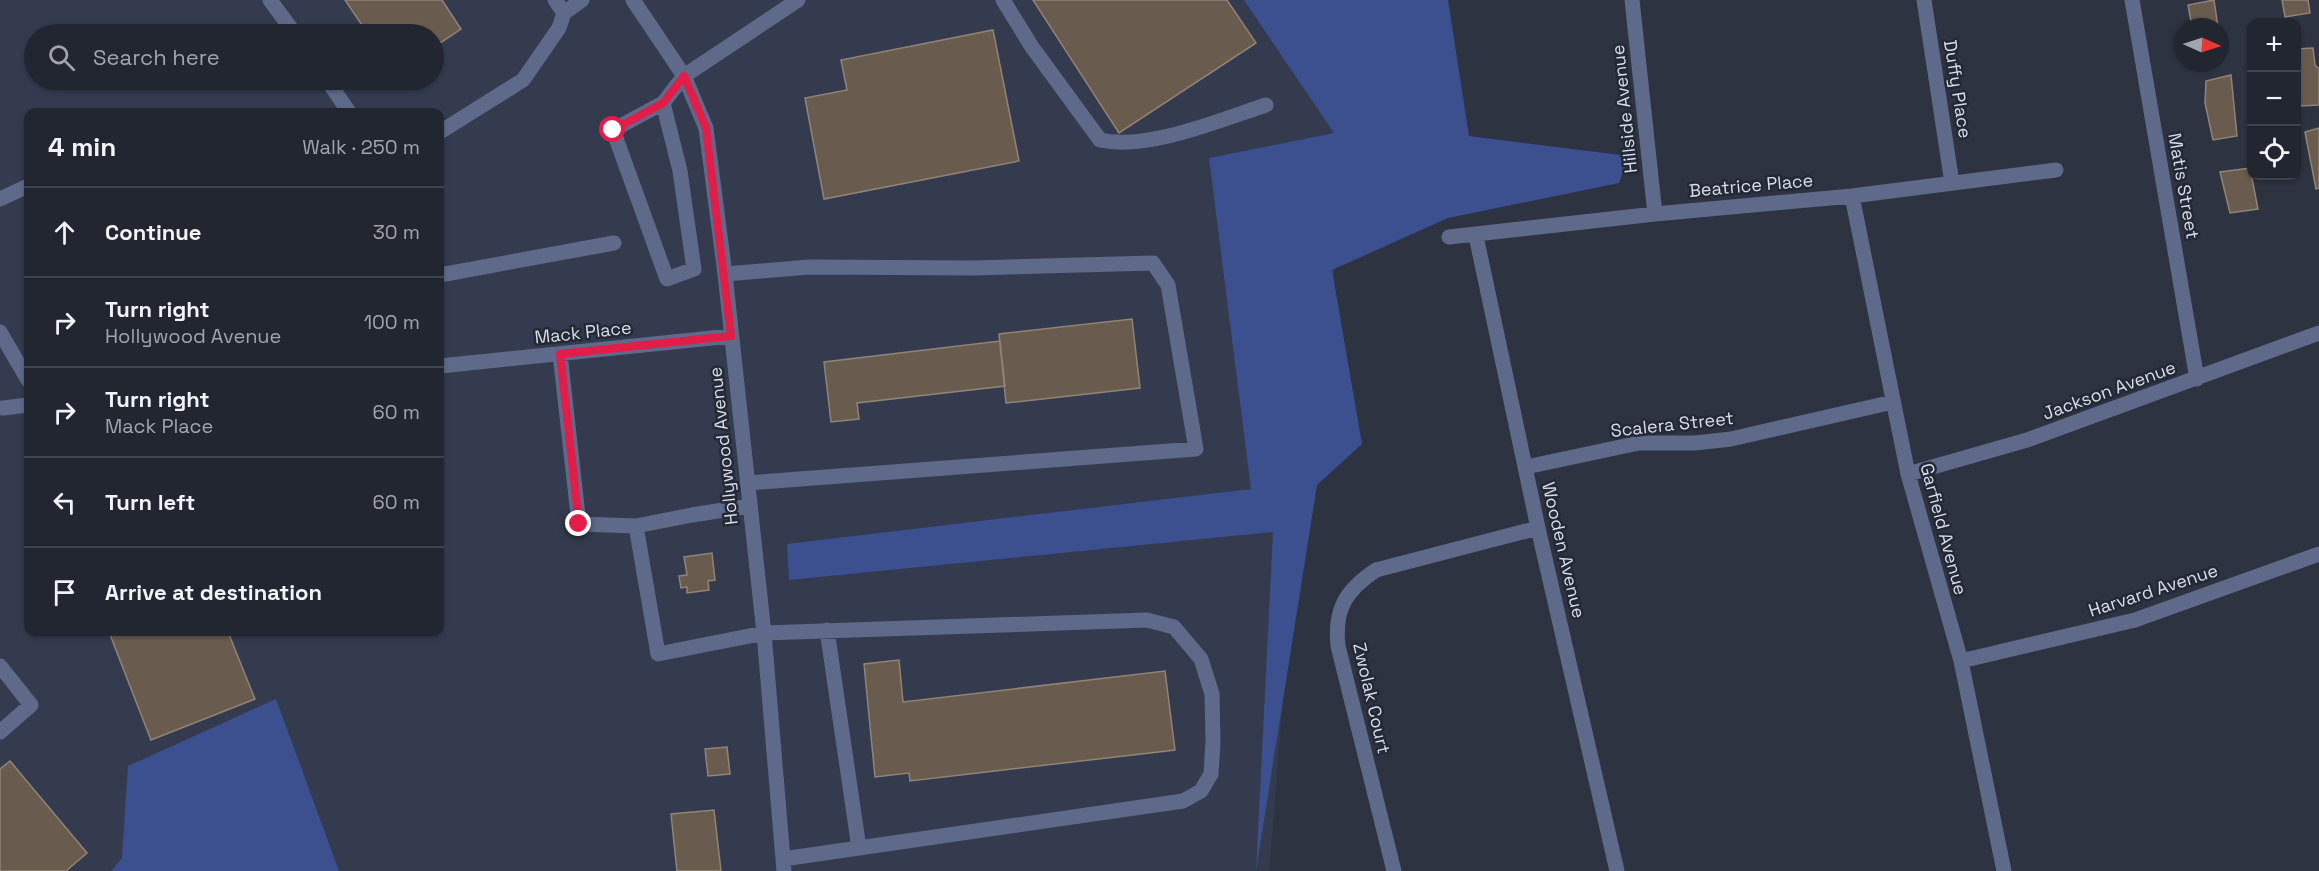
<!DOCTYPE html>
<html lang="en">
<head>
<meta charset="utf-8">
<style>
  :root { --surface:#222631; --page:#2e323d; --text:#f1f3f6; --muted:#a2a5ab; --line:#3f434d }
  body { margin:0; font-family:"Space Grotesk",sans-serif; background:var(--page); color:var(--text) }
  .controls { position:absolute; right:18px; top:18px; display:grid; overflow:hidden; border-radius:12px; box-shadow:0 2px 4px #0004 }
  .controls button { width:54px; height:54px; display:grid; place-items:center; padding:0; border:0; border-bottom:2px solid var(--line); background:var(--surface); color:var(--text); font:30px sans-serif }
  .compass { position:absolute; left:2175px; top:18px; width:54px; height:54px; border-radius:50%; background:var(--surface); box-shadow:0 2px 4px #0004; rotate:93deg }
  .stop { position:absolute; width:18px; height:18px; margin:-14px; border:4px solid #e11d48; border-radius:50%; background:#fff }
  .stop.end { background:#e11d48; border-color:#fff; box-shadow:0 2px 6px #0008 }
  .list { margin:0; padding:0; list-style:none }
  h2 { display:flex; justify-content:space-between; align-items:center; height:78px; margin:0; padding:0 24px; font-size:26px }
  h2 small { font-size:20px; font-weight:400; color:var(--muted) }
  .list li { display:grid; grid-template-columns:39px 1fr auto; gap:18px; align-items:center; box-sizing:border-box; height:90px; padding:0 24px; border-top:2px solid var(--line) }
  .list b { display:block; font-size:22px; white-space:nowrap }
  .list p { margin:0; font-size:20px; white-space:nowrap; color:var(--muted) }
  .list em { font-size:20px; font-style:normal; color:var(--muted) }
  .icon { flex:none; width:33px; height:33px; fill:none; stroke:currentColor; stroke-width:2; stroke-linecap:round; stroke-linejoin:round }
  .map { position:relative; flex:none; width:2319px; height:871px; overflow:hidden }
  .search { position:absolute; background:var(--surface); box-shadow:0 2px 4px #0004; left:24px; top:24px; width:420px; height:66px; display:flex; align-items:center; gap:15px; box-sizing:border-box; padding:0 21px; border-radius:33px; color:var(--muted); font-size:22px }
  .panel { position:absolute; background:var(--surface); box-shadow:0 2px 4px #0004; left:24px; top:108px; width:420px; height:528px; border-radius:12px }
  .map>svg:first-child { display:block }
  .built { fill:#343b4f; fill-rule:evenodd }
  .green { fill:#3c4f8f }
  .building { fill:#695c4f; stroke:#918476; stroke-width:1.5 }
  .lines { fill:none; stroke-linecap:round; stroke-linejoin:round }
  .minor { stroke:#5f6a8b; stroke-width:15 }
  .route { stroke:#e11d48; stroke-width:8 }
  .labels { text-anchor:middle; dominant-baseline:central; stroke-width:5; stroke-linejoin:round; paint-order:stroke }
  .street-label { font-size:18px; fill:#dbdee8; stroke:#242937 }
</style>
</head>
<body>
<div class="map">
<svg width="2319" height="871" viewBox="0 0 2319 871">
  <rect width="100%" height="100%" fill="#2e3341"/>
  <path class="built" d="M0,0h1271l84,152 -50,283 -36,436h-1269zM34,34h400v46h-400zM28,112h412v520h-412z"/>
  <path class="green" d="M1244,0h204l21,136 160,20 -10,27 -171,35 -116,52 30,174 -45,41 -61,386 17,-339 -484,48 -2,-36 464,-55 -42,-331 125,-25z
    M276,699l63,172h-228l11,-13 6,-92z"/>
  <path class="building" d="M345,0h97l19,29 -27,18v-13h-66z
    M1033,0h194l29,43 -137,90z
    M2214,0l4,27h-26l-4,-22z
    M2282,0h26l2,13 -25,4z
    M993,30l26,131 -195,38 -19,-101 42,-8 -6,-30z
    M2313,48l2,17 4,4v36l-18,1 -5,-28v-29z
    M2231,75l6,61 -24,4 -8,-37 1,-22z
    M2319,128v60l-3,1 -11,-57z
    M2250,168l8,41 -28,4 -10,-41z
    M1132,319l8,69 -134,15 -7,-69z
    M1000,341l5,45 -148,17 2,16 -28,3 -7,-60z
    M712,553l3,27 -7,1 1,9 -22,3v-6l-6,1 -2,-12 8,-1 -3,-18z
    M109,632h119l27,67 -104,41z
    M899,660l4,42 262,-31 10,79 -265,31 -1,-8 -34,4 -11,-113z
    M727,747l3,27 -22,2 -3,-27z
    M10,761l77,92 -21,18h-66v-102z
    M714,810l7,61h-44l-6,-57z"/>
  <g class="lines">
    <path class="minor" d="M270,0l25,34
      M555,0l9,13
      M633,0l51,76 22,52 19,146 39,359 20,238
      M1003,0l29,47 68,93c47,11 120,-20 166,-35
      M1632,0l23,214
      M1924,0l28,183
      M2132,0l65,379
      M327,80l22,32
      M663,103l17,68 14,98 -27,10 -54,-149 50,-27 21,-27 114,-76
      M440,132l83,-52 36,-52 5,-15 18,-13
      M1852,196l56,278 53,187 43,210
      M0,199l28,-13
      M1476,236l62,292 79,343
      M1449,237l206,-23 197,-18 204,-26
      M725,274l84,-7 164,1 180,-5 15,22 28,164 -449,34
      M440,275l174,-32
      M0,332l28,48
      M560,354l19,170 57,2 56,-11 57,-9
      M440,366l291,-30
      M3,408l25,-3
      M1526,467l113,-24h56l36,-4 162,-37
      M1908,474l119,-34 292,-107
      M636,526l22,128 106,-21 383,-13 27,7 27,32 11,35 1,48 -2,32 -10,17 -18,10 -400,58
      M827,630l32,218
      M1961,661l174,-41 184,-66
      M0,666l31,39 -31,27
      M1394,871l-56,-225c-4,-37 8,-56 38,-76l162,-42"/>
  </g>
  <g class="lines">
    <path class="route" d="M579,524l-19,-170 171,-18 -25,-208 -22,-52 -21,27 -50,27"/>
  </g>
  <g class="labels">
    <g class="street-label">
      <text transform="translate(1958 89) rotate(81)">Duffy Place</text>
      <text transform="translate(1624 109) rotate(-96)">Hillside Avenue</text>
      <text transform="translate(1751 185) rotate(-5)">Beatrice Place</text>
      <text transform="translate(2184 186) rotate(80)">Matis Street</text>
      <text transform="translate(583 332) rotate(-6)">Mack Place</text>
      <text transform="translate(2109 390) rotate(-20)">Jackson Avenue</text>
      <text transform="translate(1672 424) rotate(-6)">Scalera Street</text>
      <text transform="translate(723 446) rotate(-96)">Hollywood Avenue</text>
      <text transform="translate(1944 529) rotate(75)">Garfield Avenue</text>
      <text transform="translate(1564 550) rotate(77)">Wooden Avenue</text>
      <text transform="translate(2153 590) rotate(-18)">Harvard Avenue</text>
      <text transform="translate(1372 698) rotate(77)">Zwolak Court</text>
    </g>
  </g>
</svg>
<div class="controls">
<button>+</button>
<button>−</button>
<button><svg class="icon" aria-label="locate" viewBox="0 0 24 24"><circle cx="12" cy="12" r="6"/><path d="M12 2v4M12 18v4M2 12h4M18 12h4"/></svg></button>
</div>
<svg class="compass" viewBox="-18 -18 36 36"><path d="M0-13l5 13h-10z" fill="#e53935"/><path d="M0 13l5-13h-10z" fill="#a2a5ab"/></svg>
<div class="stop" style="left:613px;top:130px"></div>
<div class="stop end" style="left:579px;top:524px"></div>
<div class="search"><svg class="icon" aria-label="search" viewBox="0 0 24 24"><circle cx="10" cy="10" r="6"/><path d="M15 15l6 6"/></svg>Search here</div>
<section class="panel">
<h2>4 min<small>Walk · 250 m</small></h2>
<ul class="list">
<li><svg class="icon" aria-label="ahead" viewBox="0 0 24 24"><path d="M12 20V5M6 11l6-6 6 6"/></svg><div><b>Continue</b></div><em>30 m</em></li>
<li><svg class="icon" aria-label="right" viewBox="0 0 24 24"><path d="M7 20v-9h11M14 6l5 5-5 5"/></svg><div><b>Turn right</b><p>Hollywood Avenue</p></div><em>100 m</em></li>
<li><svg class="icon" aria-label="right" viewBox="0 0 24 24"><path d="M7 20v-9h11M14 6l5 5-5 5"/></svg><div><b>Turn right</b><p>Mack Place</p></div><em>60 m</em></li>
<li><svg class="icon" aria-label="left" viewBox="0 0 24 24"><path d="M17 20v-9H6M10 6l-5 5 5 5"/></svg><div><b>Turn left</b></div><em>60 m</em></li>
<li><svg class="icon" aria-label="arrive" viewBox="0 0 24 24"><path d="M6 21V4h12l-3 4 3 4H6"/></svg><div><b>Arrive at destination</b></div></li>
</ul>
</section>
</div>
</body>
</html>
